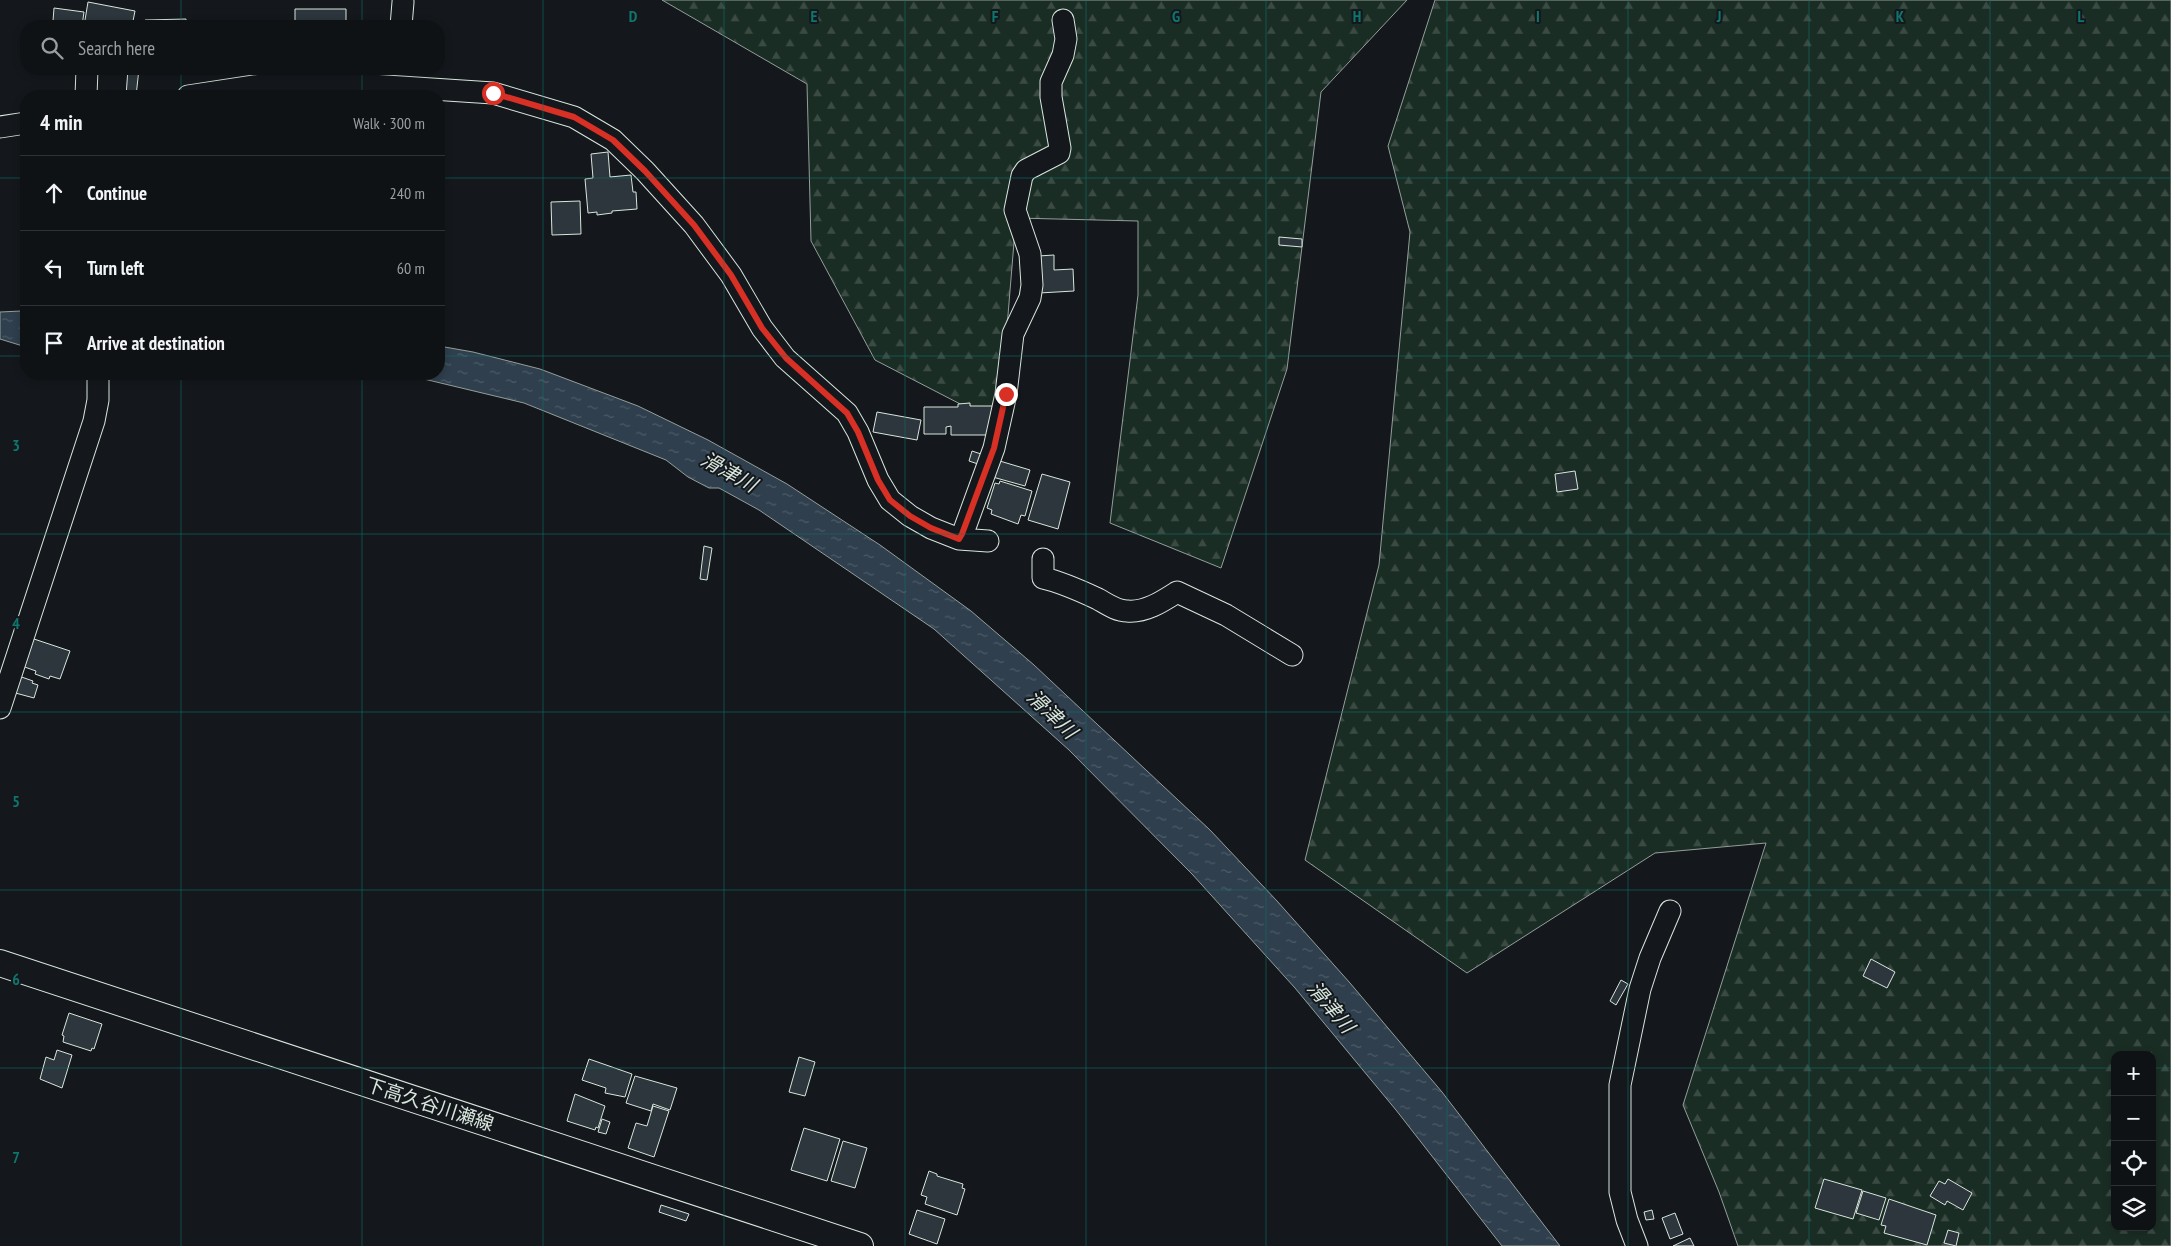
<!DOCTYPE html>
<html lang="en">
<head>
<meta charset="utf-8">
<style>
  :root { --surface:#0f1215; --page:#181b1e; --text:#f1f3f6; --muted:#9b9ea0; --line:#2f3234 }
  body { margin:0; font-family:"PT Sans Narrow","Noto Sans JP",sans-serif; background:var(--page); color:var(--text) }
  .controls { position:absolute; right:15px; bottom:15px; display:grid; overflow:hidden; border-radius:10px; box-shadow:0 2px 8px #0003 }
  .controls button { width:45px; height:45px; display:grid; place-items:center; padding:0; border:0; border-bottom:1px solid var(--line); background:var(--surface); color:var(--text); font:25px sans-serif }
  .stop { position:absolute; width:15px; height:15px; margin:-11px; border:4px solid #d93025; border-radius:50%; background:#fff }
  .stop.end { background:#d93025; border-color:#fff; box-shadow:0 1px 5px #0008 }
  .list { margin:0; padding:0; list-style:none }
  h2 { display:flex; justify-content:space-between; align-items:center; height:65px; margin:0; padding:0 20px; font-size:21px }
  h2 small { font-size:16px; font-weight:400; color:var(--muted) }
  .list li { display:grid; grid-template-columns:32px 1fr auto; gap:15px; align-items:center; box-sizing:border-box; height:75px; padding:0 20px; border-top:1px solid var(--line) }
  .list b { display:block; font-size:19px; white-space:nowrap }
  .list em { font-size:16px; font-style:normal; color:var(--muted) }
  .icon { flex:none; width:28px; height:28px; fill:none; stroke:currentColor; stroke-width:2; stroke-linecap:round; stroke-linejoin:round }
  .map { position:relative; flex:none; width:2171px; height:1246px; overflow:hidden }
  .search { position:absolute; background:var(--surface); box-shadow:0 2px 8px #0003; left:20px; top:20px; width:425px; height:55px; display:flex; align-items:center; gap:12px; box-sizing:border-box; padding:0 18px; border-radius:20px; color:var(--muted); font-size:19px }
  .panel { position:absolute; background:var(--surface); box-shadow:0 2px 8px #0003; left:20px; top:90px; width:425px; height:290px; border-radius:20px }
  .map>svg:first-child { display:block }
  .forest { fill:url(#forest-firs); stroke:#939e99; fill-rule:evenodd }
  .water { fill:url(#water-ripples); stroke:#939e99 }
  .building { fill:#2c363c; stroke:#d8e6dc }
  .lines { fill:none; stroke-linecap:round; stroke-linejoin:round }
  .minor-casing { stroke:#d8e6dc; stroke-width:23 }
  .major-casing { stroke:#d8e6dc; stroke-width:28 }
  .minor { stroke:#14181c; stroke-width:21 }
  .major { stroke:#14181c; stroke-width:26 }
  .route { stroke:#d93025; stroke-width:6 }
  .grid { fill:none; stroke:#0f766e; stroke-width:1; stroke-opacity:0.55 }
  .labels { text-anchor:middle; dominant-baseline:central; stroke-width:4; stroke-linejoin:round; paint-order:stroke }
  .street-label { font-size:19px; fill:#d8e6dc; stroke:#14181c }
  .water-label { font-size:20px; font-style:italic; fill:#d8e6dc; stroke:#14181c }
  .grid-label { font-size:16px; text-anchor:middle; font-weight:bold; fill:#0f766e; stroke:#14181c; stroke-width:4; stroke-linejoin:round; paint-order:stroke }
</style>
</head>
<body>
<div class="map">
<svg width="2171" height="1246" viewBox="0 0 2171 1246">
  <defs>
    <pattern id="forest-firs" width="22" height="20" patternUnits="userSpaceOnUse" patternTransform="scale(1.25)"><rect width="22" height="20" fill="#1a2d24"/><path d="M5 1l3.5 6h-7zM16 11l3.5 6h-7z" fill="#3b4b43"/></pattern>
    <pattern id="water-ripples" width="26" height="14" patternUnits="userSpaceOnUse" patternTransform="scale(1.25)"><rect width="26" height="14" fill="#2f3f4d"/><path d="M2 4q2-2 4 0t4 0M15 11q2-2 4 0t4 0" fill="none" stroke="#4c5b66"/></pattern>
  </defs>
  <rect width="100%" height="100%" fill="#14181c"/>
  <path class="forest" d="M662,0h745l-86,92 -34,277 -66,199 -111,-45 28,-228v-74l-122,-3 -17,206 -124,-64 -64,-119 -4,-157z
    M1435,0h736v1246h-433l-19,-54 -36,-87 83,-262 -111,10 -188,120 -162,-113 74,-295 31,-333 -22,-86zM2115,1055h37v172h-37z"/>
  <path class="water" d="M21,311l5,2v34l-26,-8v-27z
    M439,346l34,6 67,17 98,37 70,34 79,44 93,61 91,66 63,54 176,165 67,71 73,82 92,109 118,154h-58l-106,-136 -101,-122 -103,-114 -123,-124 -135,-121 -175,-119 -40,-22h-10l-21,-11 -22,-17 -142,-57 -121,-29h36z"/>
  <path class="building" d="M88,2l47,9 -3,15h-48z
    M54,8l30,4 -2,14h-26l1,-5h-4z
    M295,9h51v17h-51z
    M186,19v7h-40l-1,-6z
    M128,69h11l-3,27h-10z
    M140,69h17l-1,5 -16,-2z
    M358,69h33v7l-33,-3z
    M608,152l2,25 21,-2 2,17h3l1,17 -25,2v2l-15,2v-3l-9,1 -3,-34 8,-1 -2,-24z
    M580,201l1,33 -29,1 -1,-33z
    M1279,237l23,2v8l-23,-2z
    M1054,255v15l19,-1 1,22 -35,2 -1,-37z
    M970,403v3h23v29h-42v-9l-5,1v7h-22v-27h34v-3z
    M877,412l44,8 -4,20 -44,-8z
    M972,451l9,3 -3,10 -9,-3z
    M993,459l37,11 -5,16 -36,-10z
    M1575,471l3,18 -21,3 -2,-18z
    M1042,474l28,8 -12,47 -30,-9z
    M1000,481l32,10 -7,25 -4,-1 -3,9 -27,-10 1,-4 -5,-2 8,-25 4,1z
    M704,546l8,2 -5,32 -7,-1z
    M28,637l42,14 -10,28 -10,-3 -1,3 -14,-5 1,-3 -17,-6z
    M13,674l20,7 -1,2 6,2 -4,13 -26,-7z
    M1871,959l24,13 -8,16 -24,-12z
    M1621,980l7,4 -12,21 -6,-4z
    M69,1013l33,11 -8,25 -2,-1 -1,3 -28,-9 1,-6 -2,-1z
    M57,1050l15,5 -10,33 -22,-9 6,-22 8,3z
    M799,1057l16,5 -10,34 -16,-4z
    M589,1059l43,15 -7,23 -20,-4 1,-5 -24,-8z
    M635,1076l42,12 -7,22 -17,-6 -2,7 -25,-8z
    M575,1094l30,12 -7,22 -2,-1 -1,3 -28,-9z
    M653,1106l16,5 -15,46 -26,-9 8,-25 11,3z
    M602,1119l8,3 -4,12 -8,-2z
    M804,1128l36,11 -13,42 -36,-11z
    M843,1141l24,7 -12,40 -24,-7z
    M929,1171l8,3v2l26,8 -1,4 3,1 -8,26 -32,-11 2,-7 -6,-2z
    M1824,1179l38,11 -9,29 -38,-11z
    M1948,1179l24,14 -9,17 -16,-9 -2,4 -15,-9 9,-15 6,3z
    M1863,1191l23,7 -7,22 -23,-7z
    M1889,1199l47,16 -9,30 -43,-12 2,-7 -5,-1z
    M661,1205l28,9 -3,7 -27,-9z
    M917,1210l28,9 -8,25 -28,-10z
    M1652,1210l2,9 -8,1 -2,-8z
    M1675,1213l8,21 -13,5 -8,-21z
    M1948,1230l11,3 -3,13 -12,-3z
    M1690,1238l4,8h-21z"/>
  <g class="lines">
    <g class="minor-casing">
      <path id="minor" d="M401,26l2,-24
        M86,96l1,-27
        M188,96l106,-16 199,13 81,24 39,23 32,31 49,54 37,50 31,53 23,30 62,55 11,19 20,48 12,20 20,16 21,12 28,11 29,2
        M0,127l26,-4
        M959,539l4,-6 31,-85 12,-54 7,-60 17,-36 2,-13 -2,-31 -15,-44 7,-34 4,-6 33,-17 1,-5 -9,-51v-15l12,-27 3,-16 -3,-19
        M1043,559v19c18,4 38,13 55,21 9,5 18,12 29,12 18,2 36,-10 50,-19l49,23 66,40
        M0,708l94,-287 4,-21v-26
        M1637,1246l-10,-26 -7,-28v-107l20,-96 10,-31 20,-47"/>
    </g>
    <g class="major-casing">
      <path id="major" d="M0,963l860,283"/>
    </g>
    <use href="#minor" class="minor"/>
    <use href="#major" class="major"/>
  </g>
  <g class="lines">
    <path class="route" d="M493,93l81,24 39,23 32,31 49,54 37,50 31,53 24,30 61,55 11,19 20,48 12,20 20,16 21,12 28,11 3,-5 32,-86 12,-54"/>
  </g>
  <path class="grid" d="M181,0v26M362,0v26M543,0v1246M724,0v1246M905,0v1246M1086,0v1246M1266,0v1246M1447,0v1246M1628,0v1246M1809,0v1246M1990,0v1246M181,69v27M362,69v27M0,178h26M439,178h1732M0,356h26M439,356h1732M181,374v872M362,374v872M0,534h2171M0,712h2171M0,890h2171M0,1068h2115M2152,1068h19"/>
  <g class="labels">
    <g class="street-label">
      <text transform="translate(430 1104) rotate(18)">下高久谷川瀬線</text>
    </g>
    <g class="water-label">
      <text transform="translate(729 472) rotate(29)">滑津川</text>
      <text transform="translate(1052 714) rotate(44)">滑津川</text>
      <text transform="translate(1331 1007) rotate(50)">滑津川</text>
    </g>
  </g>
  <g class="grid-label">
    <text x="633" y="22">D</text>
    <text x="814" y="22">E</text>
    <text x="995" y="22">F</text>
    <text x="1176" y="22">G</text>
    <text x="1357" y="22">H</text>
    <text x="1538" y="22">I</text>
    <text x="1719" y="22">J</text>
    <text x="1900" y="22">K</text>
    <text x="2081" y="22">L</text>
    <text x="16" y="451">3</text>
    <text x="16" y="629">4</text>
    <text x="16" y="807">5</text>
    <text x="16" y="985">6</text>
    <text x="16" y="1163">7</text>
  </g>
</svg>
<div class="controls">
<button>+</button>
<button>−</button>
<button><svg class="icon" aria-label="locate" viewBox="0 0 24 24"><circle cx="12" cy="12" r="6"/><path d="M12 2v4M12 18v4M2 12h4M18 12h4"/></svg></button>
<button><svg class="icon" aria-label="layers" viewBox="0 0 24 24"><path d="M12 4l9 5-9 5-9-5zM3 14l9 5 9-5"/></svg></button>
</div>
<div class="stop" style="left:493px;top:93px"></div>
<div class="stop end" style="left:1006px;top:394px"></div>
<div class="search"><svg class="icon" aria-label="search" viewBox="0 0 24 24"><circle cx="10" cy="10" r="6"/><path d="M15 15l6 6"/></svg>Search here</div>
<section class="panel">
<h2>4 min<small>Walk · 300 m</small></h2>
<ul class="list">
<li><svg class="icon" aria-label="ahead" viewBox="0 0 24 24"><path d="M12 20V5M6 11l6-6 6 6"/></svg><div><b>Continue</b></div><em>240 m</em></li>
<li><svg class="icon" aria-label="left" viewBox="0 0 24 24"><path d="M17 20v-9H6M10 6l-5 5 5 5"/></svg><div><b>Turn left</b></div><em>60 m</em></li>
<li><svg class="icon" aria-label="arrive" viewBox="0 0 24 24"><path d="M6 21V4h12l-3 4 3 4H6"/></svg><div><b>Arrive at destination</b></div></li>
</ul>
</section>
</div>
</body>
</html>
